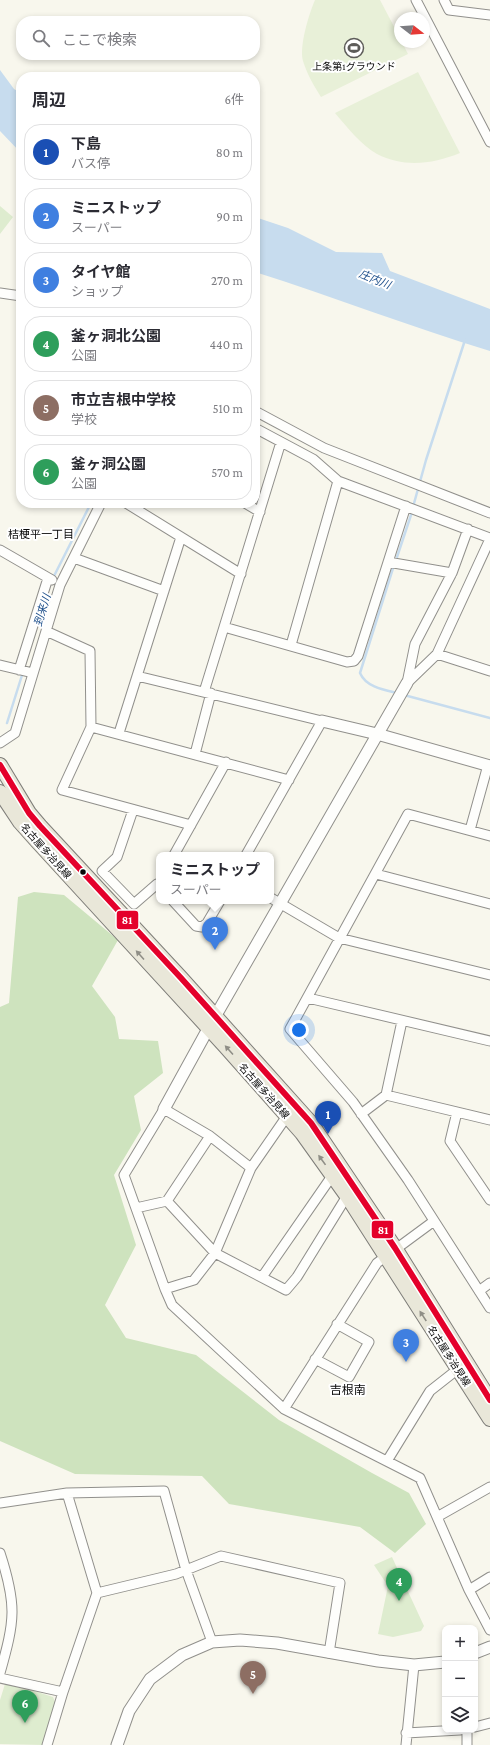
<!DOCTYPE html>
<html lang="ja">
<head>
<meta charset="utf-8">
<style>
  :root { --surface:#fff; --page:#f2f2f3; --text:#2b2b33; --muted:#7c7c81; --line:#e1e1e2; --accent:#111827 }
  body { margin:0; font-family:"Crimson Pro","Noto Sans JP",serif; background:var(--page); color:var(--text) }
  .controls { position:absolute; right:12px; bottom:12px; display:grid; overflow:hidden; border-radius:8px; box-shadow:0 2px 6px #0003 }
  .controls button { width:36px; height:36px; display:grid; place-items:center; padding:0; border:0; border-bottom:1px solid var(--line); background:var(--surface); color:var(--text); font:20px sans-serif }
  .compass { position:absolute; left:394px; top:12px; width:36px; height:36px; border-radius:50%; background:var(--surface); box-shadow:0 2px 6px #0003; rotate:107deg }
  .you { position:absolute; left:299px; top:1030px; width:14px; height:14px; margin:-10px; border:3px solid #fff; border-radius:50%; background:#1a73e8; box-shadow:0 0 0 6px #1a73e833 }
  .badge { display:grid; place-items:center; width:26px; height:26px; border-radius:50%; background:var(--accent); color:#fff; font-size:13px; font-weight:700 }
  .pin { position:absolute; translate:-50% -33px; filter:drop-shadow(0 1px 2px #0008) }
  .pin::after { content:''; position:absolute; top:21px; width:14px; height:12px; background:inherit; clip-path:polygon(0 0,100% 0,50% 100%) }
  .popup { position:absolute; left:156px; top:852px; width:118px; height:52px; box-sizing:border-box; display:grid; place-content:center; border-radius:8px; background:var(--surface); filter:drop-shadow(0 1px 3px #0005); font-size:13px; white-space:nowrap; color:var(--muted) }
  .popup b { font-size:15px; color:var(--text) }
  .popup::after { content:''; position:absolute; left:50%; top:100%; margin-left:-8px; border:8px solid transparent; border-top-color:var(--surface) }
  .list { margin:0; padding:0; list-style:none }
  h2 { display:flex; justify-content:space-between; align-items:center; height:52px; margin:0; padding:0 16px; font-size:17px }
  h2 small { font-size:13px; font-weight:400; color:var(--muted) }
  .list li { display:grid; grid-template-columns:26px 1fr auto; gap:12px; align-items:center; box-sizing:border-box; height:56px; margin:0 8px 8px; padding:0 8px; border:1px solid var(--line); border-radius:16px }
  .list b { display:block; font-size:15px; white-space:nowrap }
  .list p { margin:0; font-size:13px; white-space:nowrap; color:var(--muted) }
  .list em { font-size:13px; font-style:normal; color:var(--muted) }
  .icon { flex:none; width:22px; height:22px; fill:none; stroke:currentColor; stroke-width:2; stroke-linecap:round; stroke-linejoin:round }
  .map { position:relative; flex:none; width:490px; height:1745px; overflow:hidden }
  .search { position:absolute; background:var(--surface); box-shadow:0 2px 6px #0003; left:16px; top:16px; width:244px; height:44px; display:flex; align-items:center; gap:10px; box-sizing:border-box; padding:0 14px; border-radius:16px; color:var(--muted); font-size:15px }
  .panel { position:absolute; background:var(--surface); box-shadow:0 2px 6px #0003; left:16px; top:72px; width:244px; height:436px; border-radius:16px }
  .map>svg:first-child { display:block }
  .green { fill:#deeccf }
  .forest { fill:#cee3be }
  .pitch { fill:#e8f0d8 }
  .water { fill:#c7dcee }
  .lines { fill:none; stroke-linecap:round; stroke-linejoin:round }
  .stream { stroke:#c7dcee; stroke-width:2.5 }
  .minor-casing { stroke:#91908c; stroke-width:11 }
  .tertiary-casing { stroke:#91908c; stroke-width:13 }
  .primary-casing { stroke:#7e7d79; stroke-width:16 }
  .minor { stroke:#fefefc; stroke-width:9 }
  .tertiary { stroke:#fefefc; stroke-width:11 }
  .primary { stroke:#e9e7d9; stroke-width:14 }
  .bus-1-casing { stroke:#fff; stroke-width:9 }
  .bus-1 { stroke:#e4002b; stroke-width:6 }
  .oneway { fill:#8f8e86 }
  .bus-dot { fill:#090909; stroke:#fff; stroke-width:1.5 }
  .labels { text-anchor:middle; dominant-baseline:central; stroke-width:4; stroke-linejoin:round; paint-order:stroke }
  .poi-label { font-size:10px; fill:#090909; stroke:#fff }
  .street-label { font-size:10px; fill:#090909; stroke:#fff }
  .water-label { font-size:11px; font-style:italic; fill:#21528d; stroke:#fff }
  .neighbourhood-label { font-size:11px; fill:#090909; stroke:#fff }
  .quarter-label { font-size:12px; fill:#090909; stroke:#fff }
  .line-badge { stroke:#fff; stroke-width:1.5 }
  .badge-label { font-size:11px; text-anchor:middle; font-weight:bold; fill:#fff }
</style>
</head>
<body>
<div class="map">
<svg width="490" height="1745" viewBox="0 0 490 1745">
  <rect width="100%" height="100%" fill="#f8f7ed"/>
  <path class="green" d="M0,206l13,11 -13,17z
    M392,1557l32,69 -3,5 -28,6 -15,-3 10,-48 -14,-21z
    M9,1683l44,14 2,5 -12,43 -43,-1v-44l5,-16z"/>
  <path class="forest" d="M34,892l30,3 54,45 -26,46 23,31 4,22 39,2 5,32 -29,23 7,34 -27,45 22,70 -31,60 21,33 70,17 83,65 93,53 37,20 17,31 -31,29 -35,-26 -131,-23 -27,-28 -127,-2 -75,-33v-434l9,-4 9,-106z"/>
  <path class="pitch" d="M315,0h65l20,38v4h2l6,12 -87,43c-7,-11 -14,-23 -18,-36 -4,-15 6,-47 12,-61z
    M418,72l42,81c-27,11 -56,15 -83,1 -16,-9 -30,-27 -42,-41z"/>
  <path class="water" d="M0,70l14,19 7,4v60l-21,-22z
    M255,217l33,11 48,24 46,1 8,18 100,38v42c-79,-24 -156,-54 -235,-79z"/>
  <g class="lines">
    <path class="stream" d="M413,507l13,-47 39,-120
      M396,560l16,-48
      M394,565l-34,108c6,14 24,17 37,20
      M53,578l38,-75
      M404,695l86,23
      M7,723l16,-51"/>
    <g class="minor-casing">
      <path id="minor" d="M416,0l74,142
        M444,0l5,10 41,5
        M0,293l21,3
        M255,411l69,37 166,65
        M255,428l58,31 25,22 152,57
        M126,503l115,71
        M245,503l15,9
        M0,550l52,30
        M74,558l90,33
        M388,562l64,11
        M224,627l123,35 7,-1 4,-5 48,-150
        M46,631l44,20 1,76 -29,63 129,35
        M291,645l47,-164
        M437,654l53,17
        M0,665l33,8
        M19,670l29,-92
        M137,676l185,45 -76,134
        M407,683l30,-29 53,-115
        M407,683l8,-39 37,-71 16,-44
        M204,692l77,-250
        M91,727l198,53
        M119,733l62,-196
        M0,743l15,-10 45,-148 41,-82
        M195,754l16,-61
        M133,810l-16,47 -15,14 32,33 23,-20
        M470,830l18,-65
        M490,836l-82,-22 -118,215 63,73 55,78 82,128
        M174,855l52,-93
        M376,874l114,30
        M271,898l68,40 151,37
        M173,901l23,25 6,1 5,-4 13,-22
        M308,998l182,43
        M402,1021l-16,74 104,25
        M457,1112l-7,29 40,59
        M361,1114l25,-19
        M251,1168l-41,-32 -46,-27 -40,66 41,114 7,16 112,104 136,69 49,112 21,40
        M167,1201l48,52 71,37 11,-13 50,-81
        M136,1208l31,-7 43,-65
        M262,1277l70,-101
        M165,1289l29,-9 21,-27 36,-85 36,-52
        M479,1291l11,-8
        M315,1359l34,18 20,-35 -32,-18
        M284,1409l93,-146 57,-42
        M387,1461l43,-70 28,-22
        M0,1503l67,-10 97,-2 22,79 26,72
        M437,1517l53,-30
        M0,1553c17,52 15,67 0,120
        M469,1590l21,-13
        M97,1593l79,-19 45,-18 119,27 -11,70
        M0,1678l63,14
        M475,1727l15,-4
        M406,1733l54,-3
        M47,1745l16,-53 34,-99 -30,-100
        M406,1745l8,-80
        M467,1745v-15"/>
    </g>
    <g class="tertiary-casing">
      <path id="tertiary" d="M322,721l55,13 113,32
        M164,1109l44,-80 199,-346
        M475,1653l15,-6
        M117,1745l12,-34 21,-32 32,-24 30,-13 28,-2 37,3 101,18 36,4 31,-3"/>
    </g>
    <g class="primary-casing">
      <path id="primary" d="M0,765l29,48 11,13 141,152 130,145 84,125 95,152
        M0,792l20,30 16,18 189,206 77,87 45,63 143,223"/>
    </g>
    <use href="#minor" class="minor"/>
    <use href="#tertiary" class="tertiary"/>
    <use href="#primary" class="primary"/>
    <g class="bus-1-casing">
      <path id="bus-1" d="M0,765l29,48 11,13 141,152 130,145 84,125 95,152"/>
    </g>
    <use href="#bus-1" class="bus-1"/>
  </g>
  <defs><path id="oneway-solid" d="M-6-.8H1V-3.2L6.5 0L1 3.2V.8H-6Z"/></defs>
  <g class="oneway">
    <use href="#oneway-solid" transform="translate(140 955) rotate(-132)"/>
    <use href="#oneway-solid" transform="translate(229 1050) rotate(-132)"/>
    <use href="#oneway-solid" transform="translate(322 1160) rotate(-126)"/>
    <use href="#oneway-solid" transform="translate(423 1316) rotate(-123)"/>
  </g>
  <defs>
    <g id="stadium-ring" transform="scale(1)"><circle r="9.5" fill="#fff" stroke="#5d5c59" stroke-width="1.5"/><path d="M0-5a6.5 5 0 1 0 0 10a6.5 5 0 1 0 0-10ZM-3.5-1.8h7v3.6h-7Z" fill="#5d5c59"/></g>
  </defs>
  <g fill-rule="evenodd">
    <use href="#stadium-ring" x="354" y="48"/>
  </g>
  <circle class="bus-dot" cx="83" cy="872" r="3.5"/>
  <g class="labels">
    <g class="poi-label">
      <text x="354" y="66">上条第1グラウンド</text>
    </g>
    <g class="street-label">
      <text transform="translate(46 851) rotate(48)">名古屋多治見線</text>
      <text transform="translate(264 1091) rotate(48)">名古屋多治見線</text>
      <text transform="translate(449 1356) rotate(57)">名古屋多治見線</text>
    </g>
    <g class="water-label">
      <text transform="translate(375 279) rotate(22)">庄内川</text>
      <text transform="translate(42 610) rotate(-73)">到来川</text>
    </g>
    <g class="neighbourhood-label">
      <text x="41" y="534">桔梗平一丁目</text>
    </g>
    <g class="quarter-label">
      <text x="348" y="1390">吉根南</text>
    </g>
  </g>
  <g class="line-badge">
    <rect x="116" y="910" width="23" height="20" rx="4" fill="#e4002b"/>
    <rect x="371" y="1220" width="23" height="19" rx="4" fill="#e4002b"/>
  </g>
  <g class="badge-label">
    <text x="127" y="924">81</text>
    <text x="383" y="1234">81</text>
  </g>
</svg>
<div class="controls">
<button>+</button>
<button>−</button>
<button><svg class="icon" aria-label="layers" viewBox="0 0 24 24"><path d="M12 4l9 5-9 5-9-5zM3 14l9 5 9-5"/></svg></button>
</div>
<svg class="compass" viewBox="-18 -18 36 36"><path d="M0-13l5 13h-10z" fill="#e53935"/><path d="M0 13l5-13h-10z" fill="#7c7c81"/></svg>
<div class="you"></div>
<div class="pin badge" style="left:328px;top:1134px;background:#1a4fb4">1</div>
<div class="pin badge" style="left:215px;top:950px;background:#3f7fe0">2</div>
<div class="popup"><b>ミニストップ</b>スーパー</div>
<div class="pin badge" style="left:406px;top:1362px;background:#3f7fe0">3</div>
<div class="pin badge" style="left:399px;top:1601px;background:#2e9e5b">4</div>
<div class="pin badge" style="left:253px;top:1694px;background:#8d6e63">5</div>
<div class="pin badge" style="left:25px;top:1723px;background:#2e9e5b">6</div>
<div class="search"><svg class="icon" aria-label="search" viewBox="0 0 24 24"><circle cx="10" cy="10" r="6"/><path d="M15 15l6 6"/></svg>ここで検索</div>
<section class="panel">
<h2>周辺<small>6件</small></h2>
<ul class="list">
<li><span class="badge" style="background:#1a4fb4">1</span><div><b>下島</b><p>バス停</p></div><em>80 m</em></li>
<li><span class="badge" style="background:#3f7fe0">2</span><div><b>ミニストップ</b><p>スーパー</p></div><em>90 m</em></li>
<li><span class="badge" style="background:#3f7fe0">3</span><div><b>タイヤ館</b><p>ショップ</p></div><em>270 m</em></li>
<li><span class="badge" style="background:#2e9e5b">4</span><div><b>釜ヶ洞北公園</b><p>公園</p></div><em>440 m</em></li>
<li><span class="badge" style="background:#8d6e63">5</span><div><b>市立吉根中学校</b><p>学校</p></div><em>510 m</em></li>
<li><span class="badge" style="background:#2e9e5b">6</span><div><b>釜ヶ洞公園</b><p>公園</p></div><em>570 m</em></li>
</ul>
</section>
</div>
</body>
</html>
